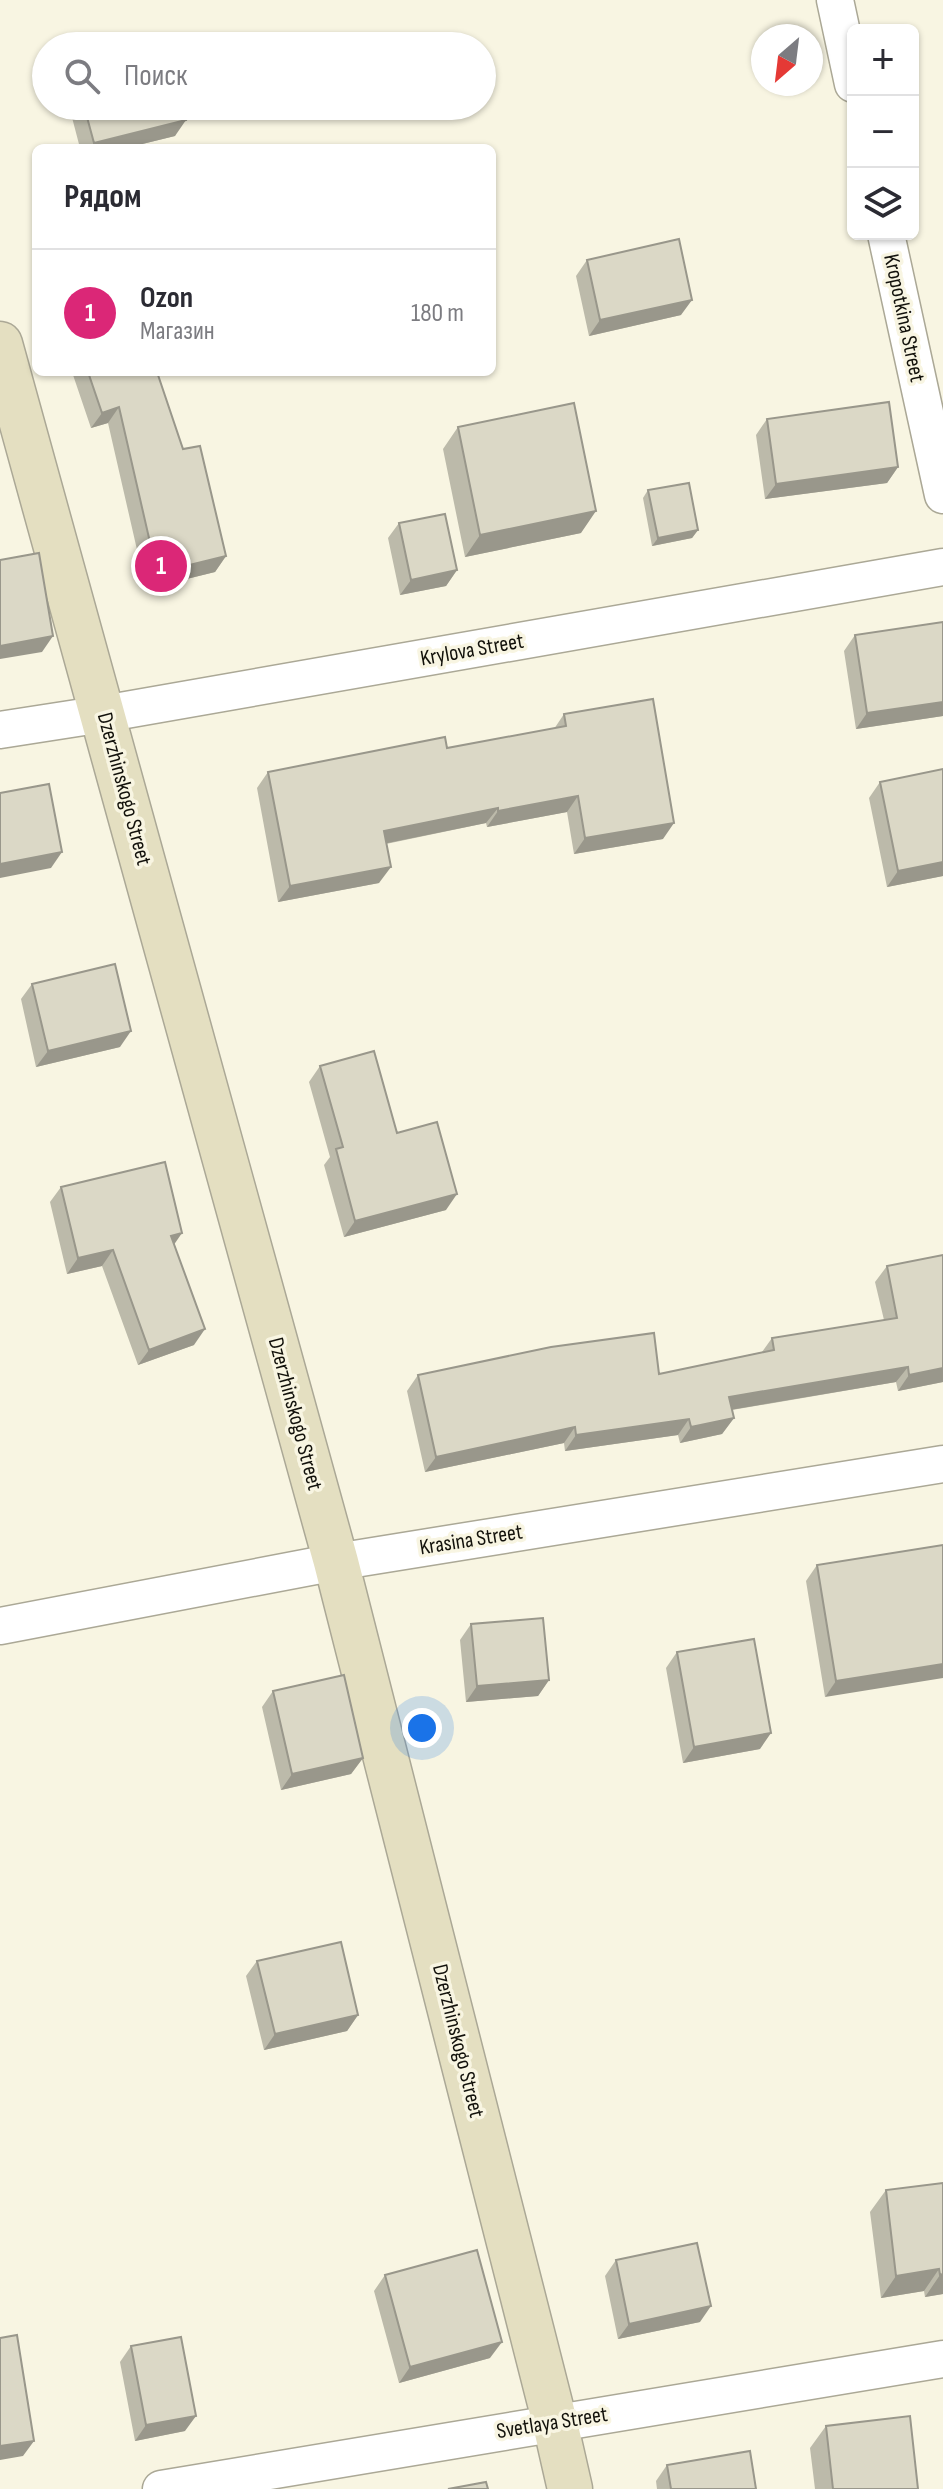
<!DOCTYPE html>
<html lang="ru">
<head>
<meta charset="utf-8">
<style>
  :root { --surface:#fff; --page:#f7f7f7; --text:#2b2b33; --muted:#7c7c81; --line:#e1e1e2; --accent:#db2777 }
  body { margin:0; font-family:"Sofia Sans Condensed",sans-serif; background:var(--page); color:var(--text) }
  .controls { position:absolute; right:24px; top:24px; display:grid; overflow:hidden; border-radius:12px; box-shadow:0 2px 6px #0004 }
  .controls button { width:72px; height:72px; display:grid; place-items:center; padding:0; border:0; border-bottom:2px solid var(--line); background:var(--surface); color:var(--text); font:40px sans-serif }
  .compass { position:absolute; left:751px; top:24px; width:72px; height:72px; border-radius:50%; background:var(--surface); box-shadow:0 2px 6px #0004; rotate:208deg }
  .you { position:absolute; left:422px; top:1728px; width:28px; height:28px; margin:-20px; border:6px solid #fff; border-radius:50%; background:#1a73e8; box-shadow:0 0 0 12px #1a73e833 }
  .badge { display:grid; place-items:center; width:52px; height:52px; border-radius:50%; background:var(--accent); color:#fff; font-size:26px; font-weight:700 }
  .pin { position:absolute; translate:-50% -50%; border:4px solid #fff; box-shadow:0 2px 8px #0006 }
  .list { margin:0; padding:0; list-style:none }
  h2 { display:flex; justify-content:space-between; align-items:center; height:104px; margin:0; padding:0 32px; font-size:34px }
  h2 small { font-size:26px; font-weight:400; color:var(--muted) }
  .list li { display:grid; grid-template-columns:52px 1fr auto; gap:24px; align-items:center; box-sizing:border-box; height:128px; padding:0 32px; border-top:2px solid var(--line) }
  .list b { display:block; font-size:30px; white-space:nowrap }
  .list p { margin:0; font-size:26px; white-space:nowrap; color:var(--muted) }
  .list em { font-size:26px; font-style:normal; color:var(--muted) }
  .icon { flex:none; width:44px; height:44px; fill:none; stroke:currentColor; stroke-width:2; stroke-linecap:round; stroke-linejoin:round }
  .map { position:relative; flex:none; width:943px; height:2489px; overflow:hidden }
  .search { position:absolute; background:var(--surface); box-shadow:0 2px 6px #0004; left:32px; top:32px; width:464px; height:88px; display:flex; align-items:center; gap:20px; box-sizing:border-box; padding:0 28px; border-radius:44px; color:var(--muted); font-size:30px }
  .panel { position:absolute; background:var(--surface); box-shadow:0 2px 6px #0004; left:32px; top:144px; width:464px; height:232px; border-radius:12px }
  .map>svg:first-child { display:block }
  .lines { fill:none; stroke-linecap:round; stroke-linejoin:round }
  .street-casing { stroke:#aba896; stroke-width:39 }
  .secondary-casing { stroke:#aba896; stroke-width:47 }
  .street { stroke:#fff; stroke-width:36 }
  .secondary { stroke:#e4dfc1; stroke-width:44 }
  .wall { fill:#bcbaaa }
  .shaded-wall { fill:#99978b }
  .building { fill:#dbd8c6; stroke:#99978b; stroke-width:2 }
  .labels { text-anchor:middle; dominant-baseline:central; stroke-width:7; stroke-linejoin:round; paint-order:stroke }
  .street-label { font-size:22px; fill:#12110b; stroke:#f8f5e2 }
</style>
</head>
<body>
<div class="map">
<svg width="943" height="2489" viewBox="0 0 943 2489">
  <rect width="100%" height="100%" fill="#f8f5e2"/>
  <g class="lines">
    <g class="street-casing">
      <path id="street" d="M835,0l18,84
        M886,234l57,261
        M0,730l103,-16 840,-147
        M0,1626l336,-64 607,-98
        M161,2489l782,-130"/>
    </g>
    <g class="secondary-casing">
      <path id="secondary" d="M0,344l336,1218 219,861 15,66"/>
    </g>
    <use href="#street" class="street"/>
    <use href="#secondary" class="secondary"/>
  </g>
  <path class="wall" d="M69,106h114l-8,30 -49,12h-46z
    M587,260l94,55 -92,21 -13,-60z
    M72,372h85l26,77 43,107 -11,16 -69,17 -38,-166 -17,5z
    M767,419l131,48 -11,16 -122,16 -9,-64z
    M458,427l123,106 -116,24 -22,-108z
    M648,490l50,40 -6,8 -40,8 -9,-48z
    M399,523l58,47 -11,16 -46,9 -12,-57z
    M943,622v94l-87,13 -12,-78 11,-16z
    M564,714l99,125 -89,15 -7,-42 -80,15 -1,-4 -100,21 -7,39 -101,19 -21,-114 11,-16 179,-24 107,-19z
    M943,769v107l-56,11 -18,-89 11,-16z
    M32,984l88,63 -84,20 -15,-68z
    M320,1066l126,144 -102,27 -20,-72 6,-8 -21,-75z
    M61,1187l113,58 20,100 -56,20 -36,-99 -35,8 -17,-72z
    M887,1266l56,116 -45,9 -2,-9 -164,28 2,8 -12,16 -42,9 -2,-8 -113,16 -1,-8 -139,29 -18,-81 11,-16 241,-1 103,-22 10,-14 112,-18 -9,-38z
    M943,1545l-118,152 -19,-116 11,-16z
    M471,1624l78,56 -11,16 -72,6 -6,-62z
    M677,1652l83,97 -77,14 -17,-95z
    M273,1691l90,67 -12,16 -70,16 -19,-83z
    M257,1961l101,54 -11,16 -83,19 -18,-74z
    M943,2183v111l-18,3 -1,-6 -43,7 -11,-86 16,-22z
    M616,2260l84,62 -82,17 -13,-63z
    M385,2275l105,83 -91,25 -25,-92z
    M131,2346l54,85 -50,10 -15,-79z
    M826,2426l92,63h-103l-5,-41z
    M667,2465l89,24h-99l-1,-8z"/>
  <path class="shaded-wall" d="M186,120l-11,16 -49,12h-36l4,-5z
    M692,300l-11,15 -92,21 11,-16z
    M119,407l-11,16 -17,5 11,-15z
    M898,467l-11,16 -122,16 11,-15z
    M596,511l-15,22 -116,24 15,-22z
    M698,530l-6,8 -40,8 6,-8z
    M226,556l-11,16 -69,17 11,-16z
    M457,570l-11,16 -46,9 11,-15z
    M53,636l-11,16 -42,7v-13z
    M943,702v14l-87,13 11,-16z
    M578,796l-11,16 -80,15 11,-16z
    M498,808l-12,15 -113,23 11,-15z
    M674,823l-11,16 -89,15 11,-16z
    M62,852l-11,16 -51,10v-14z
    M943,862v14l-56,11 11,-16z
    M391,867l-12,16 -101,19 12,-16z
    M131,1031l-11,16 -84,20 12,-16z
    M457,1194l-11,16 -102,27 11,-16z
    M182,1233l-11,16v-13z
    M113,1250l-11,16 -35,8 11,-16z
    M205,1329l-11,16 -56,20 11,-15z
    M908,1367l-12,15 -178,30 11,-15z
    M943,1368v14l-45,9 11,-16z
    M734,1418l-12,16 -42,9 11,-16z
    M689,1419l-11,16 -113,16 11,-16z
    M575,1427l-11,16 -139,29 11,-15z
    M943,1664v14l-118,19 11,-16z
    M549,1680l-11,16 -72,6 11,-16z
    M771,1733l-11,16 -77,14 11,-16z
    M363,1758l-12,16 -70,16 11,-16z
    M358,2015l-11,16 -83,19 11,-16z
    M939,2269l-15,22 -43,7 15,-22z
    M943,2274v20l-18,3 15,-22z
    M711,2306l-11,16 -82,17 11,-15z
    M502,2342l-12,16 -91,25 11,-16z
    M196,2416l-11,15 -50,10 11,-16z
    M34,2441l-11,15 -23,4v-14z"/>
  <path class="building" d="M84,106h99l3,14 -92,23z
    M679,239l13,61 -92,20 -13,-60z
    M88,372h69l26,77 17,-3 26,110 -69,17 -38,-166 -17,6z
    M889,402l9,65 -122,17 -9,-65z
    M574,403l22,108 -116,24 -22,-108z
    M689,483l9,47 -40,8 -10,-48z
    M445,514l12,56 -46,10 -12,-57z
    M39,553l14,83 -53,10v-86z
    M943,622v80l-76,11 -12,-78z
    M653,699l21,124 -89,15 -7,-42 -80,15v-3l-114,23 7,36 -101,19 -22,-114 177,-35 2,11 119,-22 -2,-12z
    M943,769v93l-45,9 -18,-89z
    M49,784l13,68 -62,12v-71z
    M115,964l16,67 -83,20 -16,-67z
    M374,1051l23,82 40,-11 20,72 -102,27 -19,-72 7,-2 -23,-81z
    M165,1162l17,71 -11,3 34,93 -56,21 -36,-100 -35,8 -17,-71z
    M943,1255v113l-34,7 -1,-8 -179,30 5,21 -43,9 -2,-8 -113,16 -1,-8 -139,30 -18,-82 133,-28 103,-14 5,41 115,-24 -2,-12 125,-20 -10,-52z
    M943,1545v119l-107,17 -19,-116z
    M543,1618l6,62 -72,6 -6,-62z
    M754,1639l17,94 -77,14 -17,-95z
    M344,1675l19,83 -71,16 -19,-83z
    M341,1942l17,73 -83,19 -18,-73z
    M943,2183v91l-3,1 -1,-6 -43,7 -10,-86z
    M697,2243l14,63 -82,18 -13,-64z
    M477,2250l25,92 -92,25 -25,-92z
    M17,2335l17,106 -34,5v-108z
    M181,2337l15,79 -50,9 -15,-79z
    M910,2416l8,73h-85l-7,-63z
    M750,2451l6,38h-85l-4,-24z
    M486,2482l2,7h-40z"/>
  <g class="labels">
    <g class="street-label">
      <text transform="translate(904 318) rotate(78)">Kropotkina Street</text>
      <text transform="translate(472 650) rotate(-10)">Krylova Street</text>
      <text transform="translate(124 789) rotate(75)">Dzerzhinskogo Street</text>
      <text transform="translate(295 1414) rotate(75)">Dzerzhinskogo Street</text>
      <text transform="translate(471 1540) rotate(-9)">Krasina Street</text>
      <text transform="translate(458 2041) rotate(76)">Dzerzhinskogo Street</text>
      <text transform="translate(552 2423) rotate(-9)">Svetlaya Street</text>
    </g>
  </g>
</svg>
<div class="controls">
<button>+</button>
<button>−</button>
<button><svg class="icon" aria-label="layers" viewBox="0 0 24 24"><path d="M12 4l9 5-9 5-9-5zM3 14l9 5 9-5"/></svg></button>
</div>
<svg class="compass" viewBox="-18 -18 36 36"><path d="M0-13l5 13h-10z" fill="#e53935"/><path d="M0 13l5-13h-10z" fill="#7c7c81"/></svg>
<div class="you"></div>
<div class="pin badge" style="left:161px;top:566px">1</div>
<div class="search"><svg class="icon" aria-label="search" viewBox="0 0 24 24"><circle cx="10" cy="10" r="6"/><path d="M15 15l6 6"/></svg>Поиск</div>
<section class="panel">
<h2>Рядом<small></small></h2>
<ul class="list">
<li><span class="badge">1</span><div><b>Ozon</b><p>Магазин</p></div><em>180 m</em></li>
</ul>
</section>
</div>
</body>
</html>
